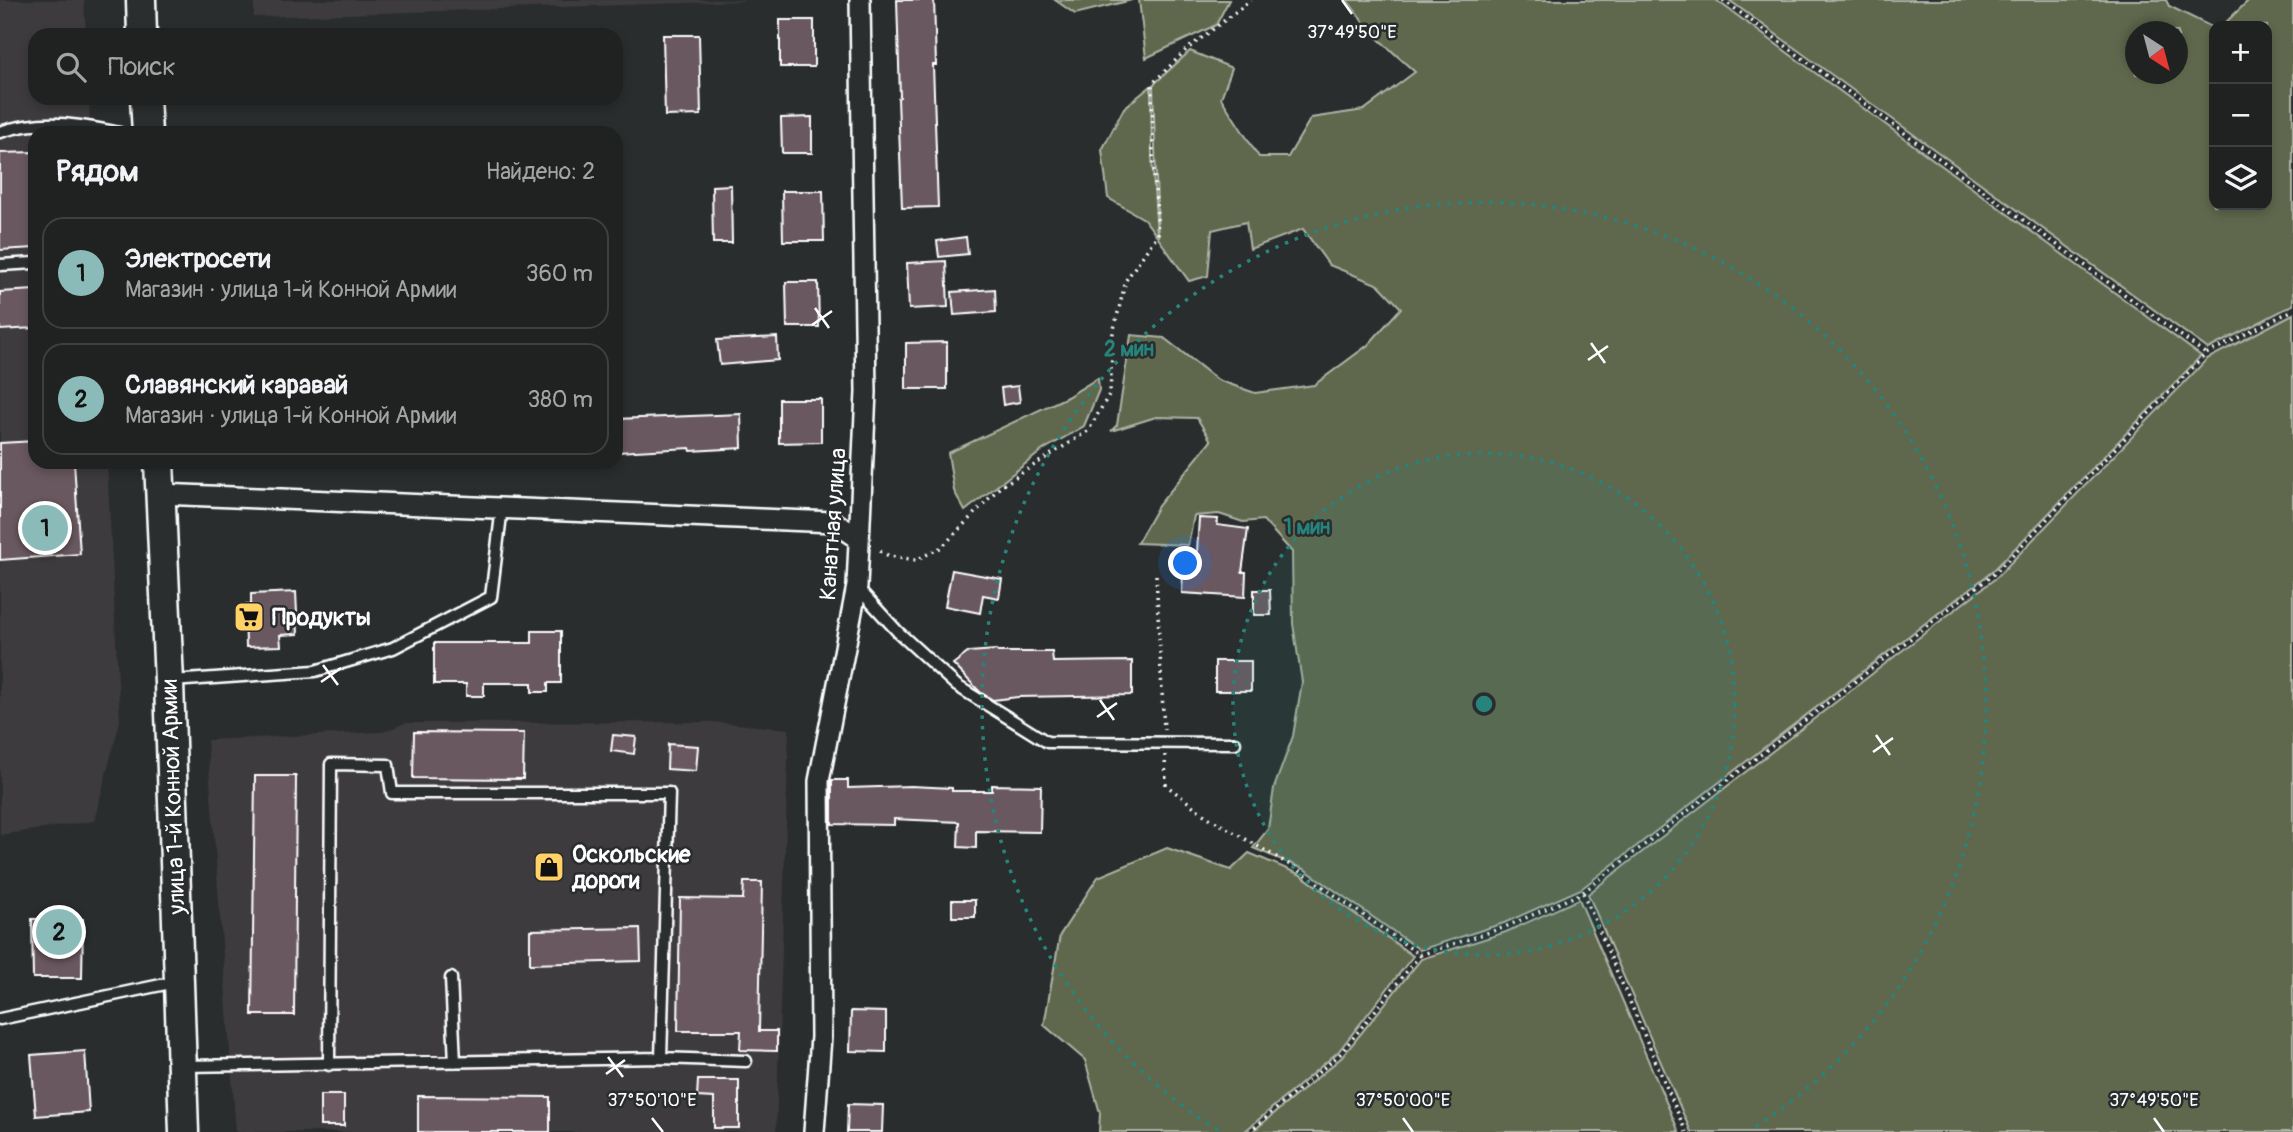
<!DOCTYPE html>
<html lang="ru">
<head>
<meta charset="utf-8">
<style>
  :root { --surface:#202222; --page:#2d2f2f; --text:#f1f3f6; --muted:#a2a4a5; --line:#3d3f40; --accent:#8bbbb9 }
  body { margin:0; font-family:Pangolin,sans-serif; background:var(--page); color:var(--text) }
  .controls { position:absolute; right:21px; top:21px; display:grid; overflow:hidden; border-radius:14px; box-shadow:0 4px 10px #0003 }
  .controls button { width:63px; height:63px; display:grid; place-items:center; padding:0; border:0; border-bottom:2px solid var(--line); background:var(--surface); color:var(--text); font:35px sans-serif }
  .compass { position:absolute; left:2125px; top:21px; width:63px; height:63px; border-radius:50%; background:var(--surface); box-shadow:0 4px 10px #0003; rotate:144deg }
  .you { position:absolute; left:1186px; top:564px; width:24px; height:24px; margin:-18px; border:5px solid #fff; border-radius:50%; background:#1a73e8; box-shadow:0 0 0 10px #1a73e833 }
  .badge { display:grid; place-items:center; width:46px; height:46px; border-radius:50%; background:var(--accent); color:#111; font-size:23px; font-weight:700 }
  .pin { position:absolute; translate:-50% -50%; border:4px solid #fff; box-shadow:0 2px 7px #0006 }
  .list { margin:0; padding:0; list-style:none }
  h2 { display:flex; justify-content:space-between; align-items:center; height:91px; margin:0; padding:0 28px; font-size:30px }
  h2 small { font-size:23px; font-weight:400; color:var(--muted) }
  .list li { display:grid; grid-template-columns:46px 1fr auto; gap:21px; align-items:center; box-sizing:border-box; height:112px; margin:0 14px 14px; padding:0 14px; border:2px solid var(--line); border-radius:21px }
  .list b { display:block; font-size:26px; white-space:nowrap }
  .list p { margin:0; font-size:23px; white-space:nowrap; color:var(--muted) }
  .list em { font-size:23px; font-style:normal; color:var(--muted) }
  .icon { flex:none; width:38px; height:38px; fill:none; stroke:currentColor; stroke-width:2; stroke-linecap:round; stroke-linejoin:round }
  .map { position:relative; flex:none; width:2293px; height:1132px; overflow:hidden }
  .search { position:absolute; background:var(--surface); box-shadow:0 4px 10px #0003; left:28px; top:28px; width:595px; height:77px; display:flex; align-items:center; gap:18px; box-sizing:border-box; padding:0 24px; border-radius:21px; color:var(--muted); font-size:26px }
  .panel { position:absolute; background:var(--surface); box-shadow:0 4px 10px #0003; left:28px; top:126px; width:595px; height:343px; border-radius:21px }
  .map>svg:first-child { display:block }
  .built { fill:#3d3a3d }
  .green { fill:#5f684e; stroke:#afb4a6; stroke-width:2; fill-rule:evenodd }
  .building { fill:#69585f; stroke:#fff; stroke-width:2 }
  .lines { fill:none; stroke-linecap:round; stroke-linejoin:round }
  .service-casing { stroke:#fff; stroke-width:15 }
  .minor-casing { stroke:#fff; stroke-width:24 }
  .secondary-casing { stroke:#fff; stroke-width:33 }
  .path { stroke:#fff; stroke-width:3.5; stroke-dasharray:2 5; stroke-linecap:butt }
  .service { stroke:#2a2d2e; stroke-width:10 }
  .minor { stroke:#2a2d2e; stroke-width:19 }
  .secondary { stroke:#2a2d2e; stroke-width:28 }
  .ticks { fill:none; stroke:#fff; stroke-width:2.5 }
  .ring { fill:none; stroke:#27847c; stroke-width:3.5; stroke-dasharray:3.5 7 }
  .labels { text-anchor:middle; dominant-baseline:central; stroke-width:5; stroke-linejoin:round; paint-order:stroke }
  .street-label { font-size:23px; fill:#fff; stroke:#2a2d2e }
  .poi-label { font-size:23px; font-weight:bold; fill:#fff; stroke:#2a2d2e; text-anchor:start }
  .ticks-label { font-size:18px; text-anchor:middle; fill:#fff; stroke:#2a2d2e; stroke-width:5; stroke-linejoin:round; paint-order:stroke }
  .centre { fill:#27847c; stroke:#2a2d2e; stroke-width:3.5 }
  .ring-label { font-size:21px; text-anchor:middle; font-weight:bold; fill:#27847c; stroke:#2a2d2e; stroke-width:5; stroke-linejoin:round; paint-order:stroke }
</style>
</head>
<body>
<div class="map">
<svg width="2293" height="1132" viewBox="0 0 2293 1132">
  <rect width="100%" height="100%" fill="#2a2d2e"/>
  <filter id="ink" filterUnits="userSpaceOnUse"><feTurbulence type="fractalNoise" baseFrequency=".0143" numOctaves="2"/><feDisplacementMap in="SourceGraphic" scale="14" xChannelSelector="R" yChannelSelector="G"/><feConvolveMatrix kernelMatrix="1 2 1 2 8 2 1 2 1" color-interpolation-filters="sRGB"/></filter>
  <g filter="url(#ink)">
    <path class="built" d="M0,0h84l2,35h-51v63h54l1,35h-55v329h72l13,259 -26,100 -94,14z
      M254,0h490v1l-490,16z
      M714,722l75,7 -13,403h-540l-29,-392 176,-8 22,-9z"/>
    <path class="green" d="M1055,0h77l-57,14z
      M1139,0h90l-13,25 -70,33z
      M1347,0h369l485,356 -208,215 -412,318 -77,34 -84,27 -116,-81 -51,-21 15,-19 6,-41 19,-52 9,-54 -9,-58 -1,-72 -29,-32 -20,2 -24,-8 -25,2 -6,29 -51,-2 21,-37 53,-65 -14,-23 -41,-1 -45,14 6,-6 14,-90 33,3 54,42 37,13 59,-8 54,-40 33,-37 -22,-23 -50,-20 -26,-36 -53,20 -4,-27 -34,8 -4,46 -19,5 -31,-43 -5,-153 37,-34 42,17 -11,30 38,59h29l23,-39 53,-8 51,-38 -42,-38z
      M1729,0h437l3,6 45,22v177h53v-179h-45l27,-26h44v305l-85,44zM2136,32h42v42h-42z
      M1151,86l1,70 5,80 -13,-17 -36,-21 -6,-48 22,-42z
      M2293,314v818h-602l-103,-238 409,-317 210,-218z
      M1098,378l1,12 -15,36 -41,24 -78,61 -11,-20 -6,-38 119,-56z
      M1167,848l64,22 18,-17 52,22 112,81 -75,96 -94,80h-145l1,-19 -15,-53 -41,-35 16,-90 38,-58z
      M1579,899l100,233h-427l90,-75 79,-98 85,-27z"/>
    <path class="building" d="M897,0h37l2,65h-3l5,142 -36,1 -4,-110 2,-1z
      M780,20h34v47h-34z
      M663,35h36l2,80 -36,1z
      M812,117v36h-30l-1,-35z
      M35,152v96l-35,2v-97z
      M731,185l1,58h-19l-1,-57z
      M782,191h41l1,50h-41z
      M966,237l2,17 -29,3 -2,-16z
      M946,261l2,46 -39,2 -2,-46z
      M786,282h32l1,45h-32z
      M995,289l1,23 -42,3 -2,-23z
      M35,290v38l-35,2v-38z
      M777,337l1,23 -58,5 -3,-25z
      M947,342v47h-41v-46z
      M1018,386l2,16 -17,3 -2,-17z
      M779,399h42v43l-42,1z
      M741,414l1,34 -51,3 -1,-3 -73,4 -1,-33z
      M35,441v21h39l6,92 -80,6v-117z
      M1199,518l19,1 -1,6 31,4 -6,43h4l-1,25 -63,-4 1,-24h13z
      M952,570l50,9 -3,19 -16,-3 -3,18 -35,-7z
      M1254,590h16l1,25h-17z
      M296,592l2,42 -18,1 1,11 -35,1 -1,-42h6v-11z
      M532,631h29v52h-13v9h-16v-9h-48v13h-18v-12h-32v-41h98z
      M996,650l2,2h54l1,10 79,-1v34l-114,2 -25,3 -13,-8 -27,-28 16,-12z
      M1215,661h36v30h-36z
      M414,732l110,1 -1,46 -110,-1z
      M613,735l23,2 -2,17 -23,-3z
      M668,744l30,2 -2,25 -29,-2z
      M255,776h41l-2,239h-42z
      M832,780h16v8l63,-2 41,2v3h40v-6l49,1 -1,46 -64,-1v17l-18,-1 1,-25 -65,-3v6l-62,-1z
      M744,882h18l-3,149h18v20l-37,-1 1,-19h-63l2,-133 63,1z
      M952,900h23v17h-23z
      M32,919h51l-1,59h-49z
      M640,928l1,33 -111,3v-34z
      M851,1011l35,1v40l-36,-1z
      M85,1051l4,61 -53,4 -5,-61z
      M698,1080h41v48h-25v-30l-17,-1z
      M320,1095h24v31h-24z
      M418,1096l132,1v35h-132z
      M848,1104l35,1 -1,27h-35z"/>
    <g class="lines">
      <g class="service-casing">
        <path id="service" d="M0,132c43,-14 77,-8 120,1
          M0,265l35,-2
          M857,587l41,45 59,54 90,56 188,1
          M172,681l143,-10 78,-23 98,-51 11,-90
          M451,978l4,84
          M0,1019l175,-37
          M329,1065l2,-301 57,1 4,28h277l-8,265
          M183,1066l478,-8 85,3"/>
      </g>
      <g class="minor-casing">
        <path id="minor" d="M160,494l674,28 24,16
          M814,1132l7,-95 -2,-256 38,-195 9,-194 -6,-392"/>
      </g>
      <g class="secondary-casing">
        <path id="secondary" d="M141,0l1,35
          M145,98l2,35
          M159,462l10,220 15,450"/>
      </g>
      <path class="path" d="M1723,0l483,354
        M880,551l9,5 27,4 26,-13 58,-60 88,-56 22,-38 3,-60 13,-53 32,-46 -5,-78 -1,-72 34,-34 65,-50
        M1156,575l8,155
        M1165,755l1,30 40,31 96,56 118,83 85,-28 77,-34 413,-320 211,-219 87,-44
        M1583,893l103,239
        M1249,1132l91,-78 80,-99"/>
      <use href="#service" class="service"/>
      <use href="#minor" class="minor"/>
      <use href="#secondary" class="secondary"/>
    </g>
  </g>
  <path class="ticks" d="M1342,0l10,14M815,308l14,20M812,325l20,-14M1591,343l14,20M1588,360l20,-14M323,665l15,20M321,682l20,-14M1100,700l14,20M1097,717l20,-14M1876,735l14,20M1873,752l20,-14M608,1057l15,20M606,1074l19,-14M652,1118l11,14M1403,1118l10,14M2154,1118l10,14"/>
  <circle cx="1484" cy="704" r="251" fill="#27847c" fill-opacity=".12"/>
  <g class="ring">
    <circle cx="1484" cy="704" r="251"/>
    <path d="M1218 1130A502 502 0 1 1 1750 1130"/>
  </g>
  <defs>
    <g id="supermarket-square" transform="scale(1.575)"><rect x="-9" y="-9" width="18" height="18" rx="4" fill="#ffd166" stroke="#2a2d2e"/><path d="M-6-5.5h2.5l.6 2H6L4.5 2H-2.5L-4.4-4H-6ZM-1.5 3.2a1.3 1.3 0 1 0 .1 0ZM3 3.2a1.3 1.3 0 1 0 .1 0Z" fill="#111"/></g>
    <g id="shop-square" transform="scale(1.575)"><rect x="-9" y="-9" width="18" height="18" rx="4" fill="#ffd166" stroke="#2a2d2e"/><path d="M-5-2.5h2.3a2.7 3.5 0 0 1 5.4 0H5L5.5 6h-11ZM-1.5-2.5h3a1.5 2.3 0 0 0-3 0Z" fill="#111"/></g>
  </defs>
  <g fill-rule="evenodd">
    <use href="#supermarket-square" x="249" y="617"/>
    <use href="#shop-square" x="549" y="867"/>
  </g>
  <g class="labels">
    <g class="street-label">
      <text transform="translate(833 524) rotate(-86)">Канатная улица</text>
      <text transform="translate(173 797) rotate(-92)">улица 1-й Конной Армии</text>
    </g>
    <g class="poi-label">
      <text x="272" y="617">Продукты</text>
      <text x="572" y="854">Оскольские<tspan x="572" dy="26">дороги</tspan></text>
    </g>
  </g>
  <g class="ticks-label">
    <text x="1352" y="38">37°49'50"E</text>
    <text x="652" y="1106">37°50'10"E</text>
    <text x="1403" y="1106">37°50'00"E</text>
    <text x="2154" y="1106">37°49'50"E</text>
  </g>
  <circle cx="1484" cy="704" r="10" class="centre"/>
  <g class="ring-label">
    <text x="1129" y="356">2 мин</text>
    <text x="1307" y="534">1 мин</text>
  </g>
</svg>
<div class="controls">
<button>+</button>
<button>−</button>
<button><svg class="icon" aria-label="layers" viewBox="0 0 24 24"><path d="M12 4l9 5-9 5-9-5zM3 14l9 5 9-5"/></svg></button>
</div>
<svg class="compass" viewBox="-18 -18 36 36"><path d="M0-13l5 13h-10z" fill="#e53935"/><path d="M0 13l5-13h-10z" fill="#a2a4a5"/></svg>
<div class="you"></div>
<div class="pin badge" style="left:45px;top:528px">1</div>
<div class="pin badge" style="left:59px;top:932px">2</div>
<div class="search"><svg class="icon" aria-label="search" viewBox="0 0 24 24"><circle cx="10" cy="10" r="6"/><path d="M15 15l6 6"/></svg>Поиск</div>
<section class="panel">
<h2>Рядом<small>Найдено: 2</small></h2>
<ul class="list">
<li><span class="badge">1</span><div><b>Электросети</b><p>Магазин · улица 1-й Конной Армии</p></div><em>360 m</em></li>
<li><span class="badge">2</span><div><b>Славянский каравай</b><p>Магазин · улица 1-й Конной Армии</p></div><em>380 m</em></li>
</ul>
</section>
</div>
</body>
</html>
